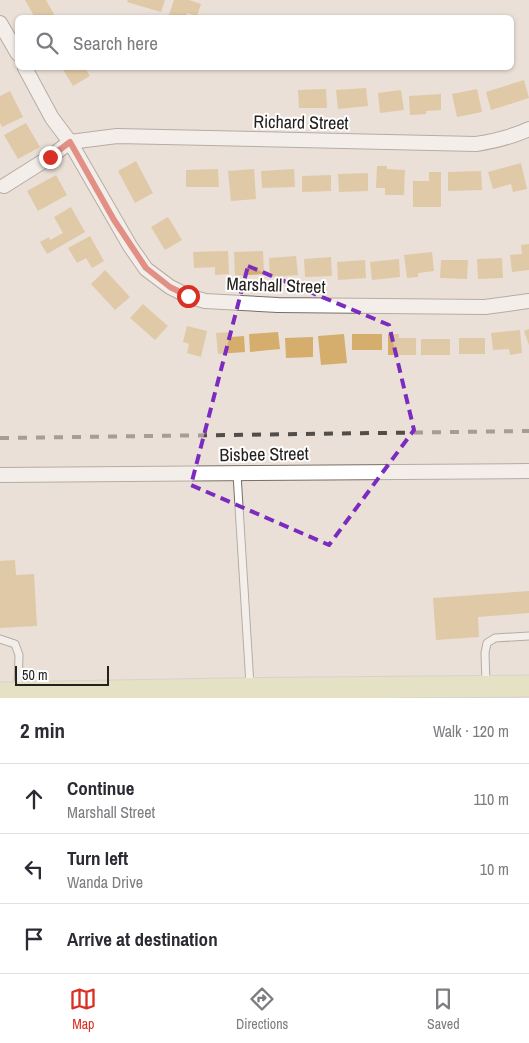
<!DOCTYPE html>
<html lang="en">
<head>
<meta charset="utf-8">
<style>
  :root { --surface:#fff; --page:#f2f2f3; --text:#2b2b33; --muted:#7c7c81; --line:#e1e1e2; --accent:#d93025 }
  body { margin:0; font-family:"Archivo Narrow",sans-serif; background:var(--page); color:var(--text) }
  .scale { position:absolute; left:15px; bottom:12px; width:94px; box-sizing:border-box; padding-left:5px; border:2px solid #25211e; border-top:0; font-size:14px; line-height:18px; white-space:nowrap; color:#25211e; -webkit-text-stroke:4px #fff; paint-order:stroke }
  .stop { position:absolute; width:15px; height:15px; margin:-11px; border:4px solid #d93025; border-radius:50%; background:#fff }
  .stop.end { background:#d93025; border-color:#fff; box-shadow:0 1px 5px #0008 }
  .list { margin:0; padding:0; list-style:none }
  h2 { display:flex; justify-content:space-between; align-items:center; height:65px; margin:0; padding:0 20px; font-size:21px }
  h2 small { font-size:16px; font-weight:400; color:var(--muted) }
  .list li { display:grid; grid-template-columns:32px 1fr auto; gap:15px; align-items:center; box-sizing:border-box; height:70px; padding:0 20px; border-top:1px solid var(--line) }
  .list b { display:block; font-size:19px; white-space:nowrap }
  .list p { margin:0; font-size:16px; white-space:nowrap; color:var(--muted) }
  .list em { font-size:16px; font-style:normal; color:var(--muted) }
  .icon { flex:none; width:28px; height:28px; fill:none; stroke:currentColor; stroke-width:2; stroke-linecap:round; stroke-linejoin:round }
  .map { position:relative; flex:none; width:529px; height:698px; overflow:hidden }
  .search { position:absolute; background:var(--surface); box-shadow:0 1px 4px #0004; left:15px; right:15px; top:15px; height:55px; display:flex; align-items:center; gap:12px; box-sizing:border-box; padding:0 18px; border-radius:8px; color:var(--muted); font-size:19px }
  .sheet { height:275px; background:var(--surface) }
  nav { display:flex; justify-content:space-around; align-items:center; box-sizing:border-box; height:70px; border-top:1px solid var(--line); background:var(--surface); font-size:14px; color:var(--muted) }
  nav a { display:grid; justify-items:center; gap:2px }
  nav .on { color:var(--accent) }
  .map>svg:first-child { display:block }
  .building { fill:#d5ad6c }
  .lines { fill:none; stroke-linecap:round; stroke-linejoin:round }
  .lane-casing { stroke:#776e66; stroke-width:9 }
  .street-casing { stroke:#776e66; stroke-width:16 }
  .primary-casing { stroke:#c2c1c0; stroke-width:23 }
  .lane { stroke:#fff; stroke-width:7 }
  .street { stroke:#fff; stroke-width:14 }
  .primary { stroke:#dde2b0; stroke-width:21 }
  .rail { stroke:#524d49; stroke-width:4; stroke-dasharray:9 9; stroke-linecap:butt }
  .route { stroke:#d93025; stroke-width:6 }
  .marked { fill:none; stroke:#7b2cbf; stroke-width:4; stroke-dasharray:10 6; stroke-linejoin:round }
  .labels { text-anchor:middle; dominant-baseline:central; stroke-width:4; stroke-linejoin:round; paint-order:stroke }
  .street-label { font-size:18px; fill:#25211e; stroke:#fff }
</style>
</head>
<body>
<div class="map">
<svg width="529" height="698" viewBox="0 0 529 698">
  <rect width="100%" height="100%" fill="#eae0d7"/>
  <path class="building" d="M25,0h21l8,14 -7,4h-12z
    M128,0h37l-4,12 -34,-10z
    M174,0h15l12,4 -4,12 -10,-3 -1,5h-18z
    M62,68h23l5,8 -17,10z
    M524,80l5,18 -38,12 -5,-18z
    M366,88l2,18 -30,3 -2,-19z
    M326,89l1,19h-28l-1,-18z
    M477,89l5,23 -25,5 -5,-23z
    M401,90l3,20 -24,3 -2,-20z
    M10,91l13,26 -21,10 -2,-4v-27z
    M441,94v16l-15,1v3l-16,1 -1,-19z
    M26,123l14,24 -22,12 -14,-24z
    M136,161l17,32 -18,10 -17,-32z
    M521,163l6,26 -14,3 -2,-8 -18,5 -5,-17z
    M377,166h10v3l18,1 -1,25h-19v-7h-9z
    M218,169l1,18h-33v-17z
    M254,169l2,30 -25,2 -3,-30z
    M294,169l1,18 -33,1 -1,-17z
    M481,171l1,19 -34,1v-19z
    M429,172h12v35h-28v-26h16z
    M368,173v18l-29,1 -1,-18z
    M56,175l11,20 -29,16 -11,-20z
    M331,175v16l-29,1v-16z
    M71,207l14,25 -38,22 -7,-12 9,-5 1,3 13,-7 -9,-16z
    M168,217l14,23 -17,10 -14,-23z
    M90,236l14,25 -12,7 -6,-10 -9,5 -9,-15z
    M529,244v26l-17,2 -2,-17 12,-1 -1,-9z
    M228,251l1,23 -14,1v-8l-21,1 -1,-16z
    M263,251l1,23 -29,2 -1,-24z
    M432,252l2,19 -16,2v4l-11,1 -3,-23z
    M296,256l2,19 -28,2 -1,-19z
    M331,257l1,19 -27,1 -1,-18z
    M502,258l1,20 -25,1 -1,-20z
    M399,259l1,18 -28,3 -2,-18z
    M365,260l1,18 -28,2 -1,-18z
    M441,260h27l-1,19 -27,-1z
    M105,270l25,27 -15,13 -24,-26z
    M143,304l25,22 -13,14 -25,-22z
    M187,326l20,5 -6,26 -14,-4 2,-9 -6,-2z
    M529,329v16l-5,-14z
    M520,330l2,23 -12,2 -1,-6 -16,1 -2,-17z
    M230,332l1,5 13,-1 1,16 -27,2 -2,-21z
    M278,332l2,17 -30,3 -1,-18z
    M344,334l3,29 -26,2 -3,-29z
    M352,334h30v16h-30z
    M388,334h11v4h17v17h-28z
    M313,337v20l-27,1 -1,-20z
    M459,338h26v16h-26z
    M421,339h29v16h-29z
    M15,560l1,15 18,-1 3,52 -37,2v-67z
    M529,591v22l-51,4 1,20 -43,3 -3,-42z"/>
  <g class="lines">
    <g class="lane-casing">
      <path id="lane" d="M237,474l13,211
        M0,639l15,5 4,11 -1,35
        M486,684l-1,-31 2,-10 8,-5 34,-2"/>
    </g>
    <g class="street-casing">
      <path id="street" d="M0,23l18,31
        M25,68l27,50 18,24 60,104 16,23 24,18 18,9 17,5 73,4 207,2 44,-6
        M4,186l46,-29 20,-15 47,-6 359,8c19,-3 36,-7 53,-15
        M0,475l529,-4"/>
    </g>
    <g class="primary-casing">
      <path id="primary" d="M0,693c176,-4 353,-6 529,-7"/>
    </g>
    <use href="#lane" class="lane"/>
    <use href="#street" class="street"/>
    <use href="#primary" class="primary"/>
    <path class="rail" d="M0,438l529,-7"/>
  </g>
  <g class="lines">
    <path class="route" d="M50,157l20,-15 44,78 32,48 24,19 18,9"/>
  </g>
  <path d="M0 0H529V698H0ZM248,266l141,59 25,105 -85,115 -138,-60z" fill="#eae0d7" fill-opacity=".55" fill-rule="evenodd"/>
  <path class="marked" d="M248,266l141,59 25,105 -85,115 -138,-60z"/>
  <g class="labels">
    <g class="street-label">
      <text transform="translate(301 122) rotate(1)">Richard Street</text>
      <text transform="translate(276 285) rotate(2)">Marshall Street</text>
      <text transform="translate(264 454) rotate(-1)">Bisbee Street</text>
    </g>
  </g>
</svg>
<div class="scale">50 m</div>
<div class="stop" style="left:188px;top:296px"></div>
<div class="stop end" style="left:50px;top:157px"></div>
<div class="search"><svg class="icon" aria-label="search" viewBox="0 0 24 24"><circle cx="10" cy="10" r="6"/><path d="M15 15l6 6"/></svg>Search here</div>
</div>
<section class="sheet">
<h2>2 min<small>Walk · 120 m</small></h2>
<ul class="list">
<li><svg class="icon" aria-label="ahead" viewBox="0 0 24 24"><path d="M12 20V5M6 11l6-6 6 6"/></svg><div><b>Continue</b><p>Marshall Street</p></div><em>110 m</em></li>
<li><svg class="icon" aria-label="left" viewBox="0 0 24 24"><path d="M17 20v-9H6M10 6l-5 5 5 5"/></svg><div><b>Turn left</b><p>Wanda Drive</p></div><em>10 m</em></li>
<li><svg class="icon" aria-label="arrive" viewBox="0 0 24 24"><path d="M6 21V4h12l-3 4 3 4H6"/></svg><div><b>Arrive at destination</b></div></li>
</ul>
</section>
<nav>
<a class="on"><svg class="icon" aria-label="map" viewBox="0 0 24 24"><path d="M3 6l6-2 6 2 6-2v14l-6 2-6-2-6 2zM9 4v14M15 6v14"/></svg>Map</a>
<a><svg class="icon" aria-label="directions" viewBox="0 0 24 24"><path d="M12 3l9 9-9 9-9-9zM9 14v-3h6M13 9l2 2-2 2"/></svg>Directions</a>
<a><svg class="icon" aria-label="saved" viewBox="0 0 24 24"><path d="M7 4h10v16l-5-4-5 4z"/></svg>Saved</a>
</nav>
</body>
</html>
